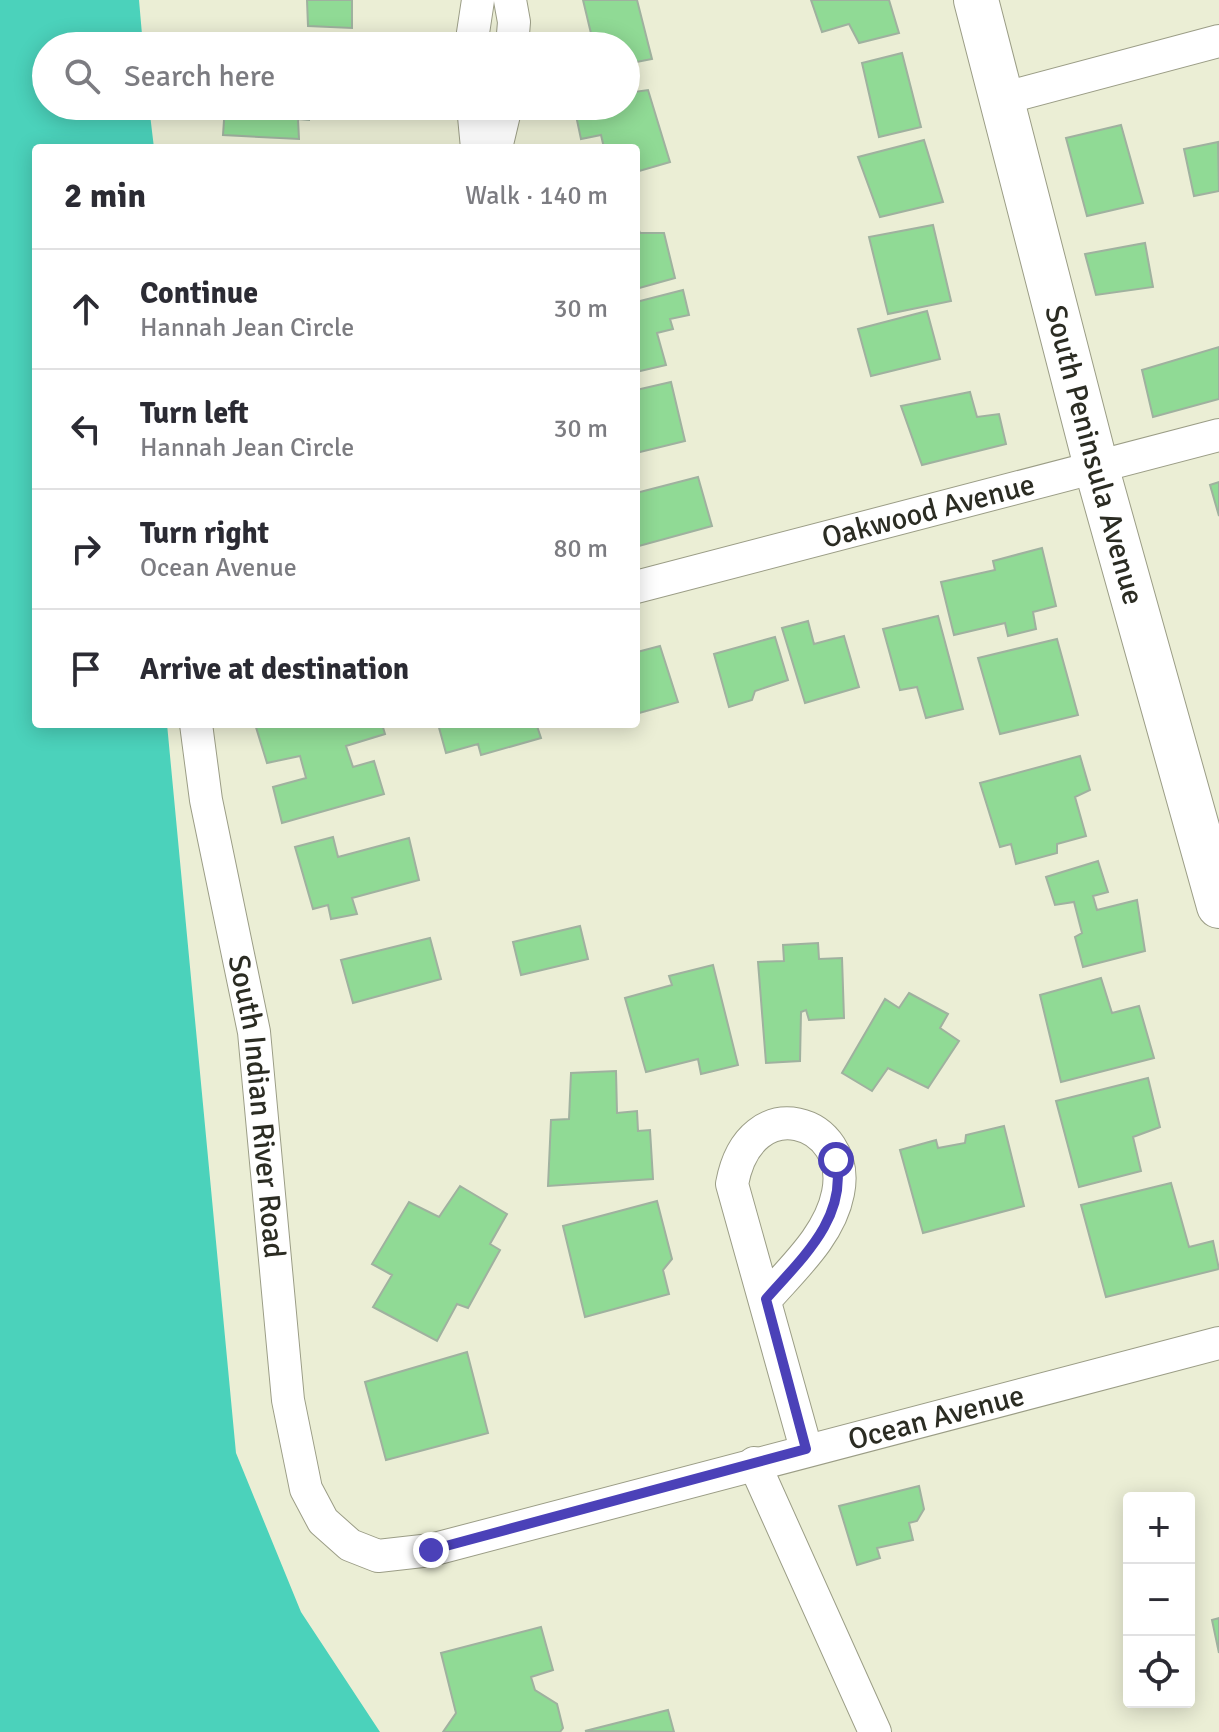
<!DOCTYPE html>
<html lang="en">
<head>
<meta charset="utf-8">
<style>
  :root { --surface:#fff; --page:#f2f2f3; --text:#2b2b33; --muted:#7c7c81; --line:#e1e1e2 }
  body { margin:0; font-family:Signika,sans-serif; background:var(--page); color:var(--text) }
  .controls { position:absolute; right:24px; bottom:24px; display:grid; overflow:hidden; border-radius:8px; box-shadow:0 4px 20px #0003 }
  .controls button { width:72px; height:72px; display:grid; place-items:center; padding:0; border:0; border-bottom:2px solid var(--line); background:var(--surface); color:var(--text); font:40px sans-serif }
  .stop { position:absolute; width:24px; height:24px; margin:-18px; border:6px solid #4b41b8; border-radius:50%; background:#fff }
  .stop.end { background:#4b41b8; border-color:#fff; box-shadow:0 2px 8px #0008 }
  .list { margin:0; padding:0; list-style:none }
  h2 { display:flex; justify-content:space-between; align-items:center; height:104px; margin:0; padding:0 32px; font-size:34px }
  h2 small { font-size:26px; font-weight:400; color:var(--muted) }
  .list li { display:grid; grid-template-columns:52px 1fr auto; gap:24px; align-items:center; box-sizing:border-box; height:120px; padding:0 32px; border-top:2px solid var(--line) }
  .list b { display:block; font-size:30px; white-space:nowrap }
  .list p { margin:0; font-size:26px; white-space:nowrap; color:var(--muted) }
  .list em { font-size:26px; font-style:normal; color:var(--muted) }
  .icon { flex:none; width:44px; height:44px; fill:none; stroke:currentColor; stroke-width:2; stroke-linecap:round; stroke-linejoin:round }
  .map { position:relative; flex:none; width:1219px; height:1732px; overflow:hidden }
  .search { position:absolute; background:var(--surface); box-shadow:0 4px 20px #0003; left:32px; top:32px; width:608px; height:88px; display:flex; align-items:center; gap:20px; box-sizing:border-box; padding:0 28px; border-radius:44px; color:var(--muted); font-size:30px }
  .panel { position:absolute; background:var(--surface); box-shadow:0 4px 20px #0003; left:32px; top:144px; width:608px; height:584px; border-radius:8px }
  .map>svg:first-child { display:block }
  .water { fill:#4bd2bb }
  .building { fill:#90da95; stroke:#9fb19f; stroke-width:2 }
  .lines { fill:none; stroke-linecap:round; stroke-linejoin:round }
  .minor-casing { stroke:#9b9d86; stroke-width:34 }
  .secondary-casing { stroke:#9b9d86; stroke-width:46 }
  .minor { stroke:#fff; stroke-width:32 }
  .secondary { stroke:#fff; stroke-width:44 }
  .route { stroke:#4b41b8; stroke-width:10 }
  .labels { text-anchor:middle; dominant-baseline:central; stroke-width:6; stroke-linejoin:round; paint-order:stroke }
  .street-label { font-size:30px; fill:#2b2c23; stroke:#ebeed5 }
</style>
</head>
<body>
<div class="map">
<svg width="1219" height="1732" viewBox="0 0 1219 1732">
  <rect width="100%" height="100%" fill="#ebeed5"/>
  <path class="water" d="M0,0h139l4,46h-97v60h103l5,42h-118v576h131l69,729 65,159 79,120h-380z"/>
  <path class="building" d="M307,0h45v28l-44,-2z
    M583,0h54l15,59 -26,5v-18h-32z
    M811,0h78l10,33 -40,10 -10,-19 -27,8z
    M902,53l19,74 -42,10 -17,-74z
    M648,90l22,72 -34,10v-24h-32l-3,-13 -20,4 -7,-33h52v-13z
    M225,106h84v14l-11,-1 1,20 -76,-4z
    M1121,125l22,78 -56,13 -21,-78z
    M924,140l19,62 -63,15 -22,-60z
    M1218,142l1,49 -25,5 -10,-47z
    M636,222l4,11h24l11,45 -39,11z
    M933,225l18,76 -63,13 -19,-77z
    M1145,243l8,44 -57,8 -11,-41z
    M683,290l6,25 -19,4 3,10 -16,4 9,32 -30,7v-70z
    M927,311l13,48 -69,17 -13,-47z
    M1219,347v52l-66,18 -11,-47z
    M671,382l14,59 -49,12v-63z
    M970,392l7,25 22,-3 7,30 -84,21 -21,-59z
    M698,477l14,49 -73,20 -3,-53z
    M1219,482v34l-9,-31z
    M1042,548l14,58 -23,6 3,17 -28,7 -3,-13 -51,12 -13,-53 54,-12 -2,-9z
    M938,616l25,93 -37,9 -9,-31 -17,3 -17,-61z
    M808,621l6,23 30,-8 15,51 -54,16 -23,-75z
    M775,637l13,43 -33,11 -3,9 -23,7 -15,-53z
    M1057,639l21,76 -78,19 -22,-76z
    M660,646l18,56 -42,12 1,-62z
    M255,724h127l3,10 -39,12 7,21 21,-6 10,33 -102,29 -9,-36 33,-9 -6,-22 -33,7z
    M438,724h110l-11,2 4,12 -60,17 -3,-11 -32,9z
    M1080,756l10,34 -15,7 11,39 -29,8v9l-41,11 -5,-20 -11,3 -20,-64z
    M333,837l5,20 71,-19 10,42 -67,18 5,16 -26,5 -3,-14 -15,4 -18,-62z
    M1098,861l10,31 -15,4 4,14 40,-10 8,51 -62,16 -8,-30 7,-4 -8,-31 -19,3 -9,-28z
    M580,926l8,33 -67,16 -8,-33z
    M430,938l11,41 -88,24 -12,-43z
    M818,943l1,16 23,-1 2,60 -35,2 -3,-10 -5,2 -1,49 -34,2 -8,-101 26,-1 -1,-16z
    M713,965l25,100 -37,9 -3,-15 -52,13 -21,-74 47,-13 -3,-9z
    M1101,978l11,35 27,-7 15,52 -93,24 -21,-87z
    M909,993l39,21 -8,14 19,13 -31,47 -40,-20 -16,23 -30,-18 43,-74 14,9z
    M616,1071l1,42 20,-2 1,20 12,-1 3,49 -105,7 3,-66 18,-1 2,-46z
    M1148,1078l12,49 -27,10 8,34 -62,16 -23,-86z
    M1004,1126l20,80 -101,27 -23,-83 36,-10 2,8 27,-5 1,-8z
    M1171,1183l18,64 24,-6 6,28 -113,28 -25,-92z
    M460,1186l47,28 -17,30 10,6 -32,58 -11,-4 -20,37 -64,-34 19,-32 -20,-11 37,-62 30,15z
    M657,1201l15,58 -9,11 6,24 -84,23 -22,-91z
    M467,1352l21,81 -102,27 -21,-78z
    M919,1486l5,23 -7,12 -8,2 4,17 -36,8 3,10 -23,7 -18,-59z
    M1219,1618v35l-7,-33z
    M541,1627l12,43 -22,7 4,13 22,14 6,24 -3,4h-117l13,-19 -15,-60z
    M668,1710l6,22 -89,-1z"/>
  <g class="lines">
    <g class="minor-casing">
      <g id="minor">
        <path d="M510,0l4,22 -2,24"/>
        <path d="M471,46l7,-46"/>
        <path d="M1001,99l218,-58"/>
        <path d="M473,106l4,42"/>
        <path d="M496,148l10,-42"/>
        <path id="s1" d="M636,587l583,-152"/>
        <path id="s2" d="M196,724l10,76 48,232 34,368 18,89 17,32 27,24 28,11 53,-6 788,-207"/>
        <path d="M766,1299c27,-31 64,-64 72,-106 15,-73 -88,-107 -106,-9l74,265"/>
        <path d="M754,1463l121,269"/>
      </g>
    </g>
    <g class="secondary-casing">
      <g id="secondary">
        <path id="s3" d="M976,0l120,466 123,440"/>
      </g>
    </g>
    <use href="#minor" class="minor"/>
    <use href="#secondary" class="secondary"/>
  </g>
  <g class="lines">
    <path class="route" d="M431,1550l375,-101 -40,-150c35,-40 82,-81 70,-139"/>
  </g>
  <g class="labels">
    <g class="street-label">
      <text stroke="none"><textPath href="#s3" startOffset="470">South Peninsula Avenue</textPath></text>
      <text stroke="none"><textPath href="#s1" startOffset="302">Oakwood Avenue</textPath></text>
      <text stroke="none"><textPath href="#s2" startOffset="388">South Indian River Road</textPath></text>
      <text stroke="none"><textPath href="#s2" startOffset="1452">Ocean Avenue</textPath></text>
    </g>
  </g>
</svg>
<div class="controls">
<button>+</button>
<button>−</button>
<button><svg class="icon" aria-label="locate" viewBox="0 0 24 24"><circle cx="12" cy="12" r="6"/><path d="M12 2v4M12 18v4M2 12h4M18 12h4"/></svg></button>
</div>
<div class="stop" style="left:836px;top:1160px"></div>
<div class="stop end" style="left:431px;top:1550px"></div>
<div class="search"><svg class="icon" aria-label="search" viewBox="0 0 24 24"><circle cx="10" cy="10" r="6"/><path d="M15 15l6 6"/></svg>Search here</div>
<section class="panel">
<h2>2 min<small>Walk · 140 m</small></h2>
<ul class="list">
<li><svg class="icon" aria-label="ahead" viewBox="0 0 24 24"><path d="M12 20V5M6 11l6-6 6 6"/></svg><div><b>Continue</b><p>Hannah Jean Circle</p></div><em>30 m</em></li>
<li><svg class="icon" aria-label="left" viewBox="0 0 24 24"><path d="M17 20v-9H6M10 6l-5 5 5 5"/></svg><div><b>Turn left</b><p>Hannah Jean Circle</p></div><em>30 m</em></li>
<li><svg class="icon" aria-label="right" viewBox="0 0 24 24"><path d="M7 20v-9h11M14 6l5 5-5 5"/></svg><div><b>Turn right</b><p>Ocean Avenue</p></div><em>80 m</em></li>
<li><svg class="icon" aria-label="arrive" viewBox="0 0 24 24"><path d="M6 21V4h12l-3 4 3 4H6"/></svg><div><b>Arrive at destination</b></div></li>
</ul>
</section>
</div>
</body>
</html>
